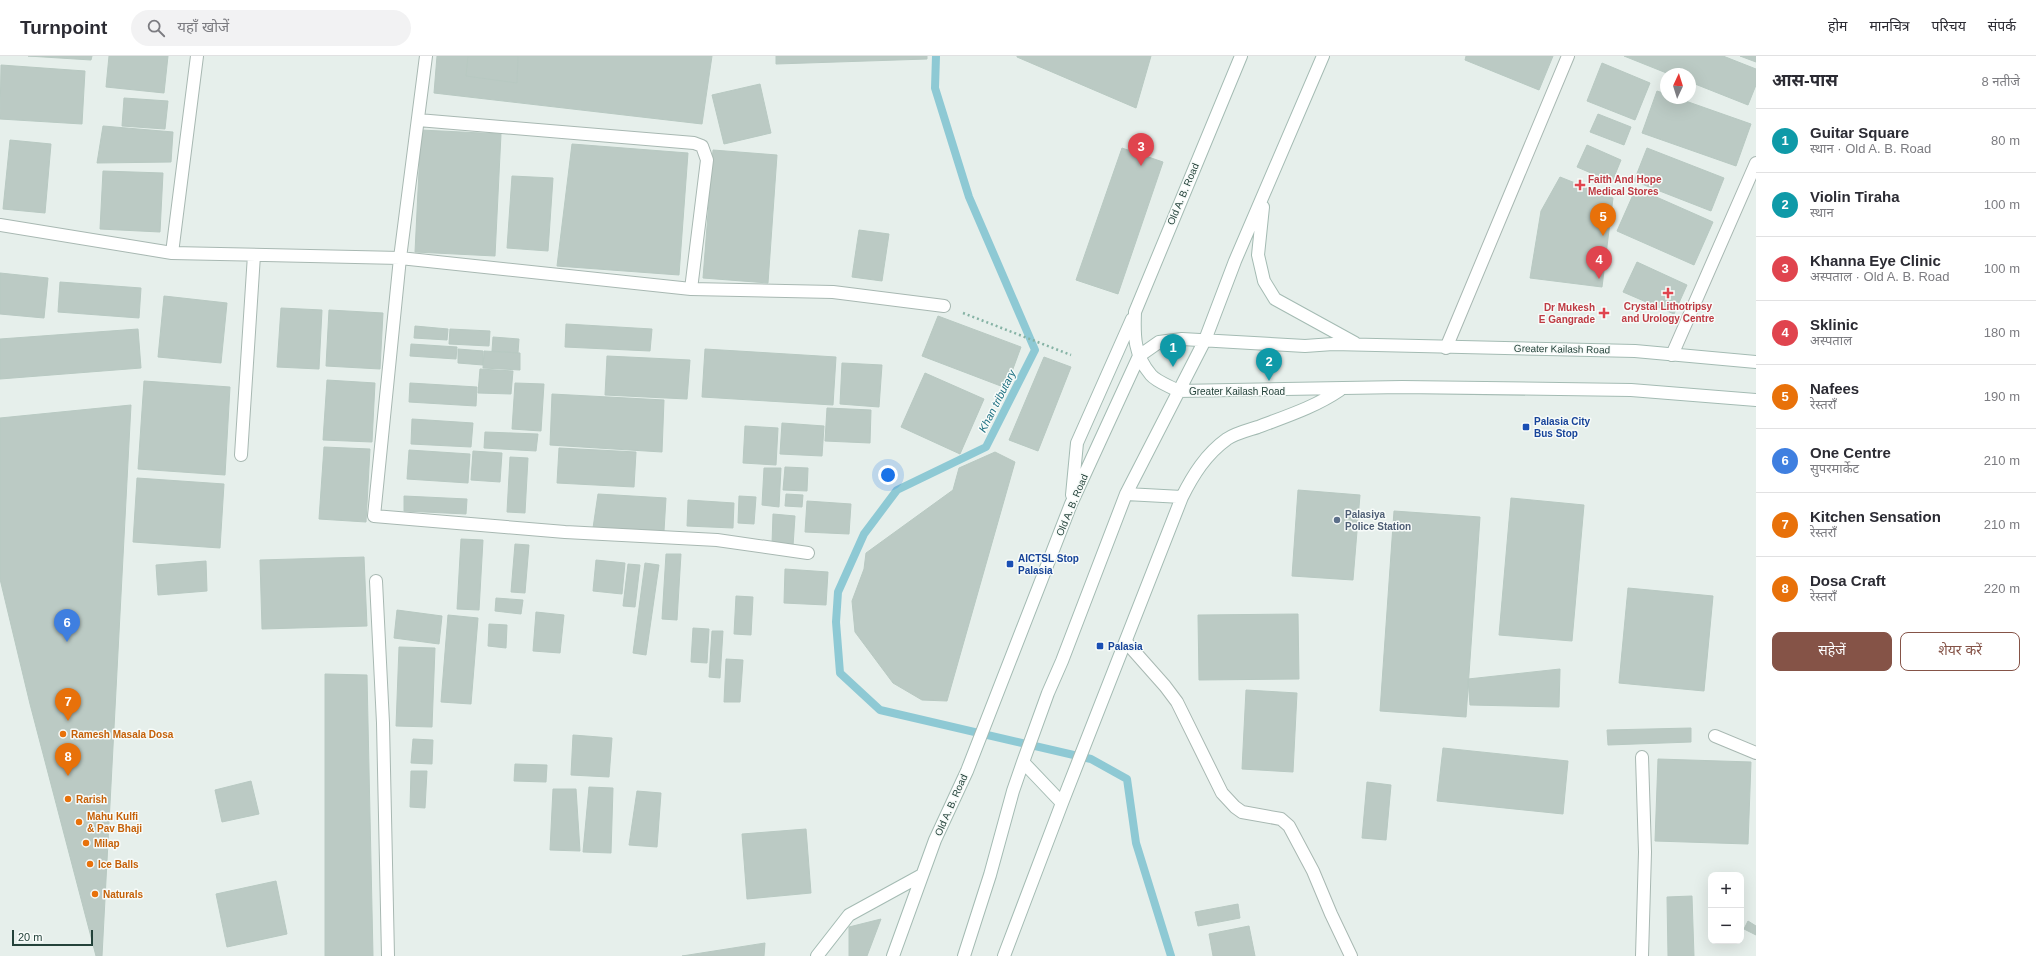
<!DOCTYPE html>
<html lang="hi">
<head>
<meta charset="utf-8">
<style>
  :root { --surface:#fff; --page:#f2f2f3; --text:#2b2b33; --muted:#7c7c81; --line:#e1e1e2; --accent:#855347 }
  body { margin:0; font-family:Helvetica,"Noto Sans Devanagari",sans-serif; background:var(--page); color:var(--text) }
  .controls { position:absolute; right:12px; bottom:12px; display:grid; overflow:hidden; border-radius:8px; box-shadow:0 4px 16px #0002 }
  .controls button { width:36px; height:36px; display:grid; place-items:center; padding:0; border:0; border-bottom:1px solid var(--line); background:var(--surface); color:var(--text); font:20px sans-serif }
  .compass { position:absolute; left:1660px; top:12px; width:36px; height:36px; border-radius:50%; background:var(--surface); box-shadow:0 4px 16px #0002; rotate:4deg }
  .scale { position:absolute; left:12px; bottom:10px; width:81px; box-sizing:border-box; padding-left:4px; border:2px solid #24423a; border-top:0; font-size:11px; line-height:14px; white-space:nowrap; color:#24423a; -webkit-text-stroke:3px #f7fbf9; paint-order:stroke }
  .you { position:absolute; left:888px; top:419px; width:14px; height:14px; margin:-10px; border:3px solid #fff; border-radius:50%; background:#1a73e8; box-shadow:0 0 0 6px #1a73e833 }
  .badge { display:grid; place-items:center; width:26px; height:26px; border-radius:50%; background:var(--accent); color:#fff; font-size:13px; font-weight:700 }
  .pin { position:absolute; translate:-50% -33px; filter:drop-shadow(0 1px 2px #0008) }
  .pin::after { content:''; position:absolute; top:21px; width:14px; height:12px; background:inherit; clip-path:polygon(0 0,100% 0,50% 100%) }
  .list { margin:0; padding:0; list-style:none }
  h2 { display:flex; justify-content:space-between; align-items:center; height:52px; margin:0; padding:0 16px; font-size:17px }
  h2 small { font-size:13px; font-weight:400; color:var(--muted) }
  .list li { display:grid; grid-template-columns:26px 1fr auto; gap:12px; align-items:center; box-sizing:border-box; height:64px; padding:0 16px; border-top:1px solid var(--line) }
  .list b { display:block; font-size:15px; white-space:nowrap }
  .list p { margin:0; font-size:13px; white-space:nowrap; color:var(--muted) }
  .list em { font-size:13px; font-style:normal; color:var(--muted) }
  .actions { display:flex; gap:8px; padding:12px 16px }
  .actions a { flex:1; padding:9px 0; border:1px solid var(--accent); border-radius:8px; text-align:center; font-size:14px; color:var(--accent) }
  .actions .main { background:var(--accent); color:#fff }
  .icon { flex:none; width:22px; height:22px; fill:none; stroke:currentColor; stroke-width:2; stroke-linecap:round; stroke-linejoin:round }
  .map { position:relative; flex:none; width:1756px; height:900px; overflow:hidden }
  header { display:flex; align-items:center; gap:24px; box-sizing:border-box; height:56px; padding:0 20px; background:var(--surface); border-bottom:1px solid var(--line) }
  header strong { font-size:19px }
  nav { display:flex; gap:22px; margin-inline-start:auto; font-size:14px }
  .search { width:280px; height:36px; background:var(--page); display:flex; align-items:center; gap:10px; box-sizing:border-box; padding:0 14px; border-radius:22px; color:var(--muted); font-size:15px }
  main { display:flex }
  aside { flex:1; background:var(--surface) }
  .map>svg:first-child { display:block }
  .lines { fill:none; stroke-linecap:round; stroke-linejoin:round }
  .stream { stroke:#8ec9d4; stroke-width:8 }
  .building { fill:#bbcac4; stroke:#b8c9c2 }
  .lane-casing { stroke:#a8b8b2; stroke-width:14 }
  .street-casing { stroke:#a8b8b2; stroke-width:14 }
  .secondary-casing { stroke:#a4bbb3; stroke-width:14 }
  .path { stroke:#86b3a5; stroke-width:2.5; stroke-dasharray:2 3; stroke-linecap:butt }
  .lane { stroke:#fff; stroke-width:12 }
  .street { stroke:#fff; stroke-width:12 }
  .secondary { stroke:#fff; stroke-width:12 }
  .health-dot { fill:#e0444e; stroke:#f7fbf9; stroke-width:1.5 }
  .transit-dot { fill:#1a4fb4; stroke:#f7fbf9; stroke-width:1.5 }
  .service-dot { fill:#5c6f8a; stroke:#f7fbf9; stroke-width:1.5 }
  .food-dot { fill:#e8710a; stroke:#f7fbf9; stroke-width:1.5 }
  .labels { text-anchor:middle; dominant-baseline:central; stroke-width:3; stroke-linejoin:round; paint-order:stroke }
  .health-label { font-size:10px; font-weight:bold; fill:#be3a42; stroke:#f7fbf9; text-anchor:start }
  .street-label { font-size:10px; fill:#24423a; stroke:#f7fbf9 }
  .transit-label { font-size:10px; font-weight:bold; fill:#164399; stroke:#f7fbf9; text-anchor:start }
  .service-label { font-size:10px; font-weight:bold; fill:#4e5e75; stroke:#f7fbf9; text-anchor:start }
  .food-label { font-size:10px; font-weight:bold; fill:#c56008; stroke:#f7fbf9; text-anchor:start }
  .water-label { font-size:11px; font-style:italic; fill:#1c6f80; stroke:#f7fbf9 }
</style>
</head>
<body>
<header>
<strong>Turnpoint</strong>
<div class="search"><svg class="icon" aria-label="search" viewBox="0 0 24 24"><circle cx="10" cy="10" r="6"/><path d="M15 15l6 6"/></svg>यहाँ खोजें</div>
<nav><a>होम</a><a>मानचित्र</a><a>परिचय</a><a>संपर्क</a></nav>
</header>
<main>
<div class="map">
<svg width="1756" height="900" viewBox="0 0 1756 900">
  <rect width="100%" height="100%" fill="#e6efeb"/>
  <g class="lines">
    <path class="stream" d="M936,0l-1,32 34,109 66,153 -49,97 -89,43 -33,44 -26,58 -2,30 4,51 40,37 211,49 36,20 9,64 35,113"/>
  </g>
  <path class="building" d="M28,0h64l-1,4z
    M109,0h59l-4,37 -58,-6z
    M437,0h275l-10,68 -268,-31z
    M468,0h50l-1,27 -51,-7z
    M776,0h151v3l-151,5z
    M1017,0h134l-15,52 -119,-51z
    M1466,0h87l-14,34 -74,-30z
    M1624,0h99l33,13v16l-8,20 -58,-23v-8h-21z
    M1740,0h16v6z
    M1602,7l48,20 -15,37 -48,-19z
    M1,9l84,6 -3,53 -82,-5z
    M760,28l11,49 -47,11 -12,-49z
    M1657,35l9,3v4h11l74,26 -15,42 -94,-33z
    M124,42l44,3 -3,28 -43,-3z
    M1598,58l33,13 -7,18 -34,-13z
    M103,70l70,6 -2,30 -74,1z
    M421,74l80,4 -6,122 -80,-4z
    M10,84l41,4 -6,69 -42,-4z
    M572,88l116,9 -9,122 -122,-9z
    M1587,89l34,15 -9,22 -35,-15z
    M1122,92l41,14 -45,132 -42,-14z
    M1647,92l77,30 -13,33 -77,-30z
    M713,94l64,5 -9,128 -65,-5z
    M103,115l60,2 -3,59 -60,-3z
    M512,120l41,2 -5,73 -41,-3z
    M1560,121l53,21 -11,89 -72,-9 11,-67z
    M1636,132l77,34 -19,43 -77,-34z
    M859,174l30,4 -7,47 -30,-4z
    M1637,206l50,23 -13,29 -51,-22z
    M0,217l48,5 -4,40 -44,-4z
    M60,226l81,6 -2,30 -81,-6z
    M164,240l63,7 -6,60 -63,-6z
    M281,252l41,2 -3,59 -42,-2z
    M329,254l54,3 -3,56 -54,-3z
    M938,260l83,31 -15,41 -84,-32z
    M566,268l86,5 -2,22 -85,-4z
    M415,270l33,3 -1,11 -33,-2z
    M138,273l3,39 -141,11v-40z
    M450,273l40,2 -1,15 -40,-2z
    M493,281l26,2 -1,14 -26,-2z
    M411,288l46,3 -1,12 -46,-3z
    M458,293l25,2v14l-25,-2z
    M705,293l131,8 -3,48 -131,-8z
    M484,295l36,2v17l-37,-2z
    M607,300l83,4 -3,39 -82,-4z
    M1044,301l27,10 -33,84 -29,-11z
    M842,307l40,2 -3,42 -39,-3z
    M480,313l33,2 -2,23 -33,-1z
    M925,317l59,26 -24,55 -59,-27z
    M327,324l48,3 -3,59 -49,-2z
    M144,325l86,6 -5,88 -87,-6z
    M410,327l67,4 -1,19 -67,-4z
    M515,327l29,1 -3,47 -29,-2z
    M552,338l112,6 -2,52 -112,-7z
    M131,349l-29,551h-6l-66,-252 -30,-125v-161z
    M827,352l44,2 -1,33 -45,-2z
    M412,363l61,4 -2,24 -60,-3z
    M782,367l42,3 -2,30 -42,-2z
    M745,370l33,2 -2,37 -33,-2z
    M485,376l53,2 -2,17 -52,-3z
    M324,391l46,2 -4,73 -47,-3z
    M559,392l77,4 -2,35 -77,-4z
    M409,394l61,4 -2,29 -61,-4z
    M473,395l29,2 -2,29 -29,-2z
    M995,396l20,10 -68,239 -25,-1 -29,-17 -38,-51 -3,-31 12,-32 2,-16 87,-63 6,-22z
    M510,401l18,1 -3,55 -18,-1z
    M785,411l23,1 -1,23 -24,-1z
    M764,412h17l-2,39 -17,-2z
    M137,422l87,6 -4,64 -87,-6z
    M1298,434l62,5 -7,85 -61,-4z
    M598,438l68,4 -2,33 -71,-3z
    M786,438l17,1 -1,12 -17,-1z
    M404,440l63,3 -1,15 -62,-3z
    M739,440l17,1 -2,27 -16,-1z
    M1511,442l73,7 -12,136 -73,-6z
    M688,444l46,3 -1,25 -46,-2z
    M807,445l44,3 -2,30 -44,-2z
    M1394,455l86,6 -14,200 -86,-6z
    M773,458l22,2 -2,30 -21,-2z
    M461,483l22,1 -4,70 -22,-1z
    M515,488l14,1 -4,48 -14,-1z
    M666,498h15l-4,66 -15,-1z
    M364,501l3,69 -105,3 -2,-69z
    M596,504l29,3 -3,31 -29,-3z
    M206,505l1,30 -49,4 -2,-30z
    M645,507l14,2 -13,90 -13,-2z
    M628,508l12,1 -5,42 -12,-1z
    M785,513l43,3 -2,33 -42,-2z
    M1628,532l85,8 -9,95 -85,-8z
    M736,540l17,1 -2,38 -17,-1z
    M496,542l27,2 -2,14 -26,-3z
    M397,554l45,6 -3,28 -45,-6z
    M536,556l28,3 -4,38 -27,-2z
    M1298,558l1,65 -100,1 -1,-65z
    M448,559l30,3 -7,86 -30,-2z
    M489,568l18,1 -1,23 -18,-2z
    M693,572l16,1 -2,34 -16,-1z
    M712,575h11l-3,47 -11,-1z
    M399,591l36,1 -3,79 -36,-1z
    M726,603l17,1 -3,42h-16z
    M1560,613l-1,38 -89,-2 -2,-26z
    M325,618l42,1 6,281h-48z
    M1246,634l51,3 -4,79 -51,-3z
    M1691,672v14l-83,3 -1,-15z
    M573,679l39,3 -3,39 -38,-2z
    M413,683l20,1 -1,24 -21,-1z
    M1443,692l125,13 -5,53 -126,-13z
    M1658,703l93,3 -3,82 -93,-3z
    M515,708l32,1 -1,17 -32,-1z
    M411,715h16l-2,37 -15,-1z
    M251,725l8,33 -37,8 -7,-32z
    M1367,726l24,3 -5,55 -24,-2z
    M589,731l24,1 -2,65 -28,-1z
    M553,733h23l4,62 -30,-1z
    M637,735l24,2 -4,54 -28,-2z
    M806,773l5,64 -64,6 -5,-65z
    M276,825l11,53 -60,13 -11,-53z
    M1692,840l2,60h-26l-1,-59z
    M1238,848l2,14 -42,8 -3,-14z
    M881,863l-14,37h-18v-29z
    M1748,865l8,5v9l-12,-6z
    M1249,870l6,30h-42l-4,-22z
    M765,887l-1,13h-82z"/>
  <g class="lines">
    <g class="lane-casing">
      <path id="lane" d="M376,525l7,142 5,233"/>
    </g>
    <g class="street-casing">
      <path id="street" d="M426,0l-26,202 -26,258 191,16 152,8 91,13
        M418,64l276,23 8,3 5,14 -16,129
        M0,169l172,28 228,5 291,31 142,3 111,14
        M172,197l25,-197
        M1446,292l122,-292
        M1672,299l84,-192
        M241,399l13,-200
        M1126,586l39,44 12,16 45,91 13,14 7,5 39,7 8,7 24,45 18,43 20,42
        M1715,680l41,17
        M1642,701l3,95 -3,104"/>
    </g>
    <g class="secondary-casing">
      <path id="secondary" d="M1241,0l-106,256c-1,24 -1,43 16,63 6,7 19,11 27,16l224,-4 229,3 125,10
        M1263,151l-5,48 6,26 11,18 80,44
        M1139,300l20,-14 23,-3 123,7 28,-2 302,7 121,11
        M1126,438l56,3c11,-22 24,-43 45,-58 9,-6 22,-9 31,-12 29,-11 57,-20 82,-37
        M1072,439l5,-52 55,-124
        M1023,706l39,41
        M817,900l32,-41 73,-40
        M893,900l42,-116 32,-69 104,-267 68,-148
        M964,900l26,-81 23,-84 10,-29 25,-69 14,-32 64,-167 79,-154 30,-79 88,-205
        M1004,900l58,-153 120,-306"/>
    </g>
    <path class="path" d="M963,257l108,42"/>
    <use href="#lane" class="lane"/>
    <use href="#street" class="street"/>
    <use href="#secondary" class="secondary"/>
  </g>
  <g class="health-dot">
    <path d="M1578 123h4v4h4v4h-4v4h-4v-4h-4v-4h4z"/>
    <path d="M1666 231h4v4h4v4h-4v4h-4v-4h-4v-4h4z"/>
    <path d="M1602 251h4v4h4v4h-4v4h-4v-4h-4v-4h4z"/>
  </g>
  <g class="transit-dot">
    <rect x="1522" y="367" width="8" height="8" rx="2"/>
    <rect x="1006" y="504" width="8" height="8" rx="2"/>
    <rect x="1096" y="586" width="8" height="8" rx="2"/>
  </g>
  <circle class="service-dot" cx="1337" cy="464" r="4"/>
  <g class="food-dot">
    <circle cx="63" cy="678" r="4"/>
    <circle cx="68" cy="743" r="4"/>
    <circle cx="79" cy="766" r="4"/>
    <circle cx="86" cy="787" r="4"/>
    <circle cx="90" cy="808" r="4"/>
    <circle cx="95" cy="838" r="4"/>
  </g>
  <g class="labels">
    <g class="health-label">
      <text x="1588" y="123">Faith And Hope<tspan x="1588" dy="12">Medical Stores</tspan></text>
      <text x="1668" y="250" text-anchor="middle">Crystal Lithotripsy<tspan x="1668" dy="12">and Urology Centre</tspan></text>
      <text x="1595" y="251" text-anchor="end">Dr Mukesh<tspan x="1595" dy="12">E Gangrade</tspan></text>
    </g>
    <g class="street-label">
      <text transform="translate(1183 138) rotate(-67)">Old A. B. Road</text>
      <text transform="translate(1562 293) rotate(1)">Greater Kailash Road</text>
      <text x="1237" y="335">Greater Kailash Road</text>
      <text transform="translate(1072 449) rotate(-67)">Old A. B. Road</text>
      <text transform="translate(951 749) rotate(-66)">Old A. B. Road</text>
    </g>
    <g class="transit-label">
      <text x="1534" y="365">Palasia City<tspan x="1534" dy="12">Bus Stop</tspan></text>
      <text x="1018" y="502">AICTSL Stop<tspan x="1018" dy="12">Palasia</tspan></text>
      <text x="1108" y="590">Palasia</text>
    </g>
    <g class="service-label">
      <text x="1345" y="458">Palasiya<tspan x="1345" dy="12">Police Station</tspan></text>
    </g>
    <g class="food-label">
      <text x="71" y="678">Ramesh Masala Dosa</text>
      <text x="76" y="743">Rarish</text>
      <text x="87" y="760">Mahu Kulfi<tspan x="87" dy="12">&amp; Pav Bhaji</tspan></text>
      <text x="94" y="787">Milap</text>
      <text x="98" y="808">Ice Balls</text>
      <text x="103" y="838">Naturals</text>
    </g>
    <g class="water-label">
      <text transform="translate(997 345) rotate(-63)">Khan tributary</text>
    </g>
  </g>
</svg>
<div class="controls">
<button>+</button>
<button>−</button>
</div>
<svg class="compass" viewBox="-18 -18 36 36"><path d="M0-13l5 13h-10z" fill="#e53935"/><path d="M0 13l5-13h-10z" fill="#7c7c81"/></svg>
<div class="scale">20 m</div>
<div class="you"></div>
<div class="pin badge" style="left:1173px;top:311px;background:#0f9aa8">1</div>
<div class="pin badge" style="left:1269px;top:325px;background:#0f9aa8">2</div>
<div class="pin badge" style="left:1141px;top:110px;background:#e0444e">3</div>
<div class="pin badge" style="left:1599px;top:223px;background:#e0444e">4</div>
<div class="pin badge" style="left:1603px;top:180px;background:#e8710a">5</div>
<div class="pin badge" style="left:67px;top:586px;background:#3f7fe0">6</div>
<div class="pin badge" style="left:68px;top:665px;background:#e8710a">7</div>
<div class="pin badge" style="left:68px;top:720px;background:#e8710a">8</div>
</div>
<aside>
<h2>आस-पास<small>8 नतीजे</small></h2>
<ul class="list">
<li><span class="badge" style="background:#0f9aa8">1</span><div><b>Guitar Square</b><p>स्थान · Old A. B. Road</p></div><em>80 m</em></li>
<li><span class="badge" style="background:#0f9aa8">2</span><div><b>Violin Tiraha</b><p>स्थान</p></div><em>100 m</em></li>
<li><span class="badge" style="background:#e0444e">3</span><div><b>Khanna Eye Clinic</b><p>अस्पताल · Old A. B. Road</p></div><em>100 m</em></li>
<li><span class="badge" style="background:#e0444e">4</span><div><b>Sklinic</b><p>अस्पताल</p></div><em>180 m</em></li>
<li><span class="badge" style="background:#e8710a">5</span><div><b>Nafees</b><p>रेस्तराँ</p></div><em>190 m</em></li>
<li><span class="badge" style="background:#3f7fe0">6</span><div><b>One Centre</b><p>सुपरमार्केट</p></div><em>210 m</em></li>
<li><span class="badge" style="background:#e8710a">7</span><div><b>Kitchen Sensation</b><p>रेस्तराँ</p></div><em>210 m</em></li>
<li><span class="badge" style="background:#e8710a">8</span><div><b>Dosa Craft</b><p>रेस्तराँ</p></div><em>220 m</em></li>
</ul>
<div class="actions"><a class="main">सहेजें</a><a>शेयर करें</a></div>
</aside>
</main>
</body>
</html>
